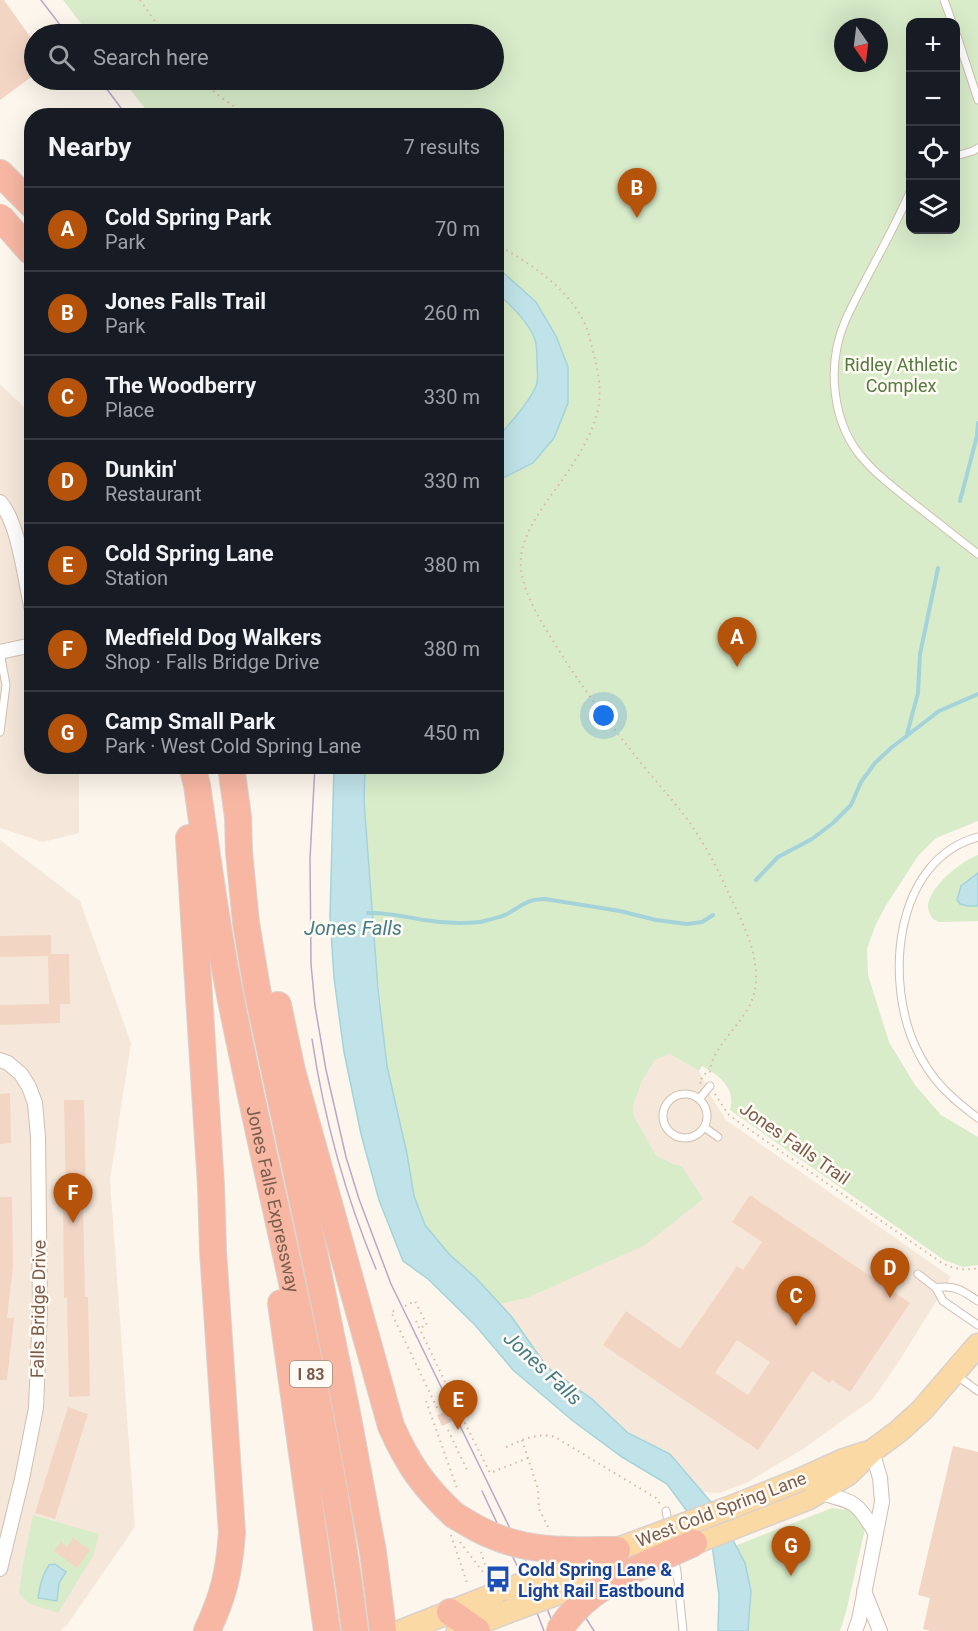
<!DOCTYPE html>
<html lang="en">
<head>
<meta charset="utf-8">
<style>
  :root { --surface:#171b24; --page:#20242c; --text:#f1f3f6; --muted:#9ea1a6; --line:#363941; --accent:#b45309 }
  body { margin:0; font-family:Roboto,sans-serif; background:var(--page); color:var(--text) }
  .controls { position:absolute; right:18px; top:18px; display:grid; overflow:hidden; border-radius:12px; box-shadow:0 6px 24px #0002 }
  .controls button { width:54px; height:54px; display:grid; place-items:center; padding:0; border:0; border-bottom:2px solid var(--line); background:var(--surface); color:var(--text); font:30px sans-serif }
  .compass { position:absolute; left:834px; top:18px; width:54px; height:54px; border-radius:50%; background:var(--surface); box-shadow:0 6px 24px #0002; rotate:166deg }
  .you { position:absolute; left:604px; top:716px; width:21px; height:21px; margin:-15px; border:4px solid #fff; border-radius:50%; background:#1a73e8; box-shadow:0 0 0 9px #1a73e833 }
  .badge { display:grid; place-items:center; width:39px; height:39px; border-radius:50%; background:var(--accent); color:#fff; font-size:20px; font-weight:700 }
  .pin { position:absolute; translate:-50% -50px; filter:drop-shadow(0 2px 3px #0008) }
  .pin::after { content:''; position:absolute; top:32px; width:21px; height:18px; background:inherit; clip-path:polygon(0 0,100% 0,50% 100%) }
  .list { margin:0; padding:0; list-style:none }
  h2 { display:flex; justify-content:space-between; align-items:center; height:78px; margin:0; padding:0 24px; font-size:26px }
  h2 small { font-size:20px; font-weight:400; color:var(--muted) }
  .list li { display:grid; grid-template-columns:39px 1fr auto; gap:18px; align-items:center; box-sizing:border-box; height:84px; padding:0 24px; border-top:2px solid var(--line) }
  .list b { display:block; font-size:22px; white-space:nowrap }
  .list p { margin:0; font-size:20px; white-space:nowrap; color:var(--muted) }
  .list em { font-size:20px; font-style:normal; color:var(--muted) }
  .icon { flex:none; width:33px; height:33px; fill:none; stroke:currentColor; stroke-width:2; stroke-linecap:round; stroke-linejoin:round }
  .map { position:relative; flex:none; width:978px; height:1631px; overflow:hidden }
  .search { position:absolute; background:var(--surface); box-shadow:0 6px 24px #0002; left:24px; top:24px; width:480px; height:66px; display:flex; align-items:center; gap:15px; box-sizing:border-box; padding:0 21px; border-radius:33px; color:var(--muted); font-size:22px }
  .panel { position:absolute; background:var(--surface); box-shadow:0 6px 24px #0002; left:24px; top:108px; width:480px; height:666px; border-radius:24px }
  .map>svg:first-child { display:block }
  .residential { fill:#f5e8da }
  .green { fill:#d8ecc9; fill-rule:evenodd }
  .water { fill:#bfe3e8; stroke:#a5d3da; stroke-width:1.5 }
  .pier { fill:#fdf6ec }
  .lines { fill:none; stroke-linecap:round; stroke-linejoin:round }
  .stream { stroke:#a5d3da; stroke-width:4 }
  .building { fill:#f3d5c3; fill-rule:evenodd }
  .lane-casing { stroke:#d1beb0; stroke-width:9 }
  .street-casing { stroke:#d1beb0; stroke-width:16 }
  .primary-casing { stroke:#dad1cd; stroke-width:25 }
  .highway-casing { stroke:#dad1cd; stroke-width:28 }
  .path { stroke:#d9b8a5; stroke-width:2; stroke-dasharray:1.5 4.5; stroke-linecap:butt }
  .lane { stroke:#fff; stroke-width:7 }
  .street { stroke:#fff; stroke-width:14 }
  .primary { stroke:#fbd9a5; stroke-width:22 }
  .highway { stroke:#f7b7a3; stroke-width:26 }
  .tram { stroke:#b9a8c9; stroke-width:1.5 }
  .primary-bridge-casing { stroke:#dad1cd; stroke-width:25; stroke-linecap:butt }
  .highway-bridge-casing { stroke:#dad1cd; stroke-width:28; stroke-linecap:butt }
  .primary-bridge { stroke:#fbd9a5; stroke-width:22 }
  .highway-bridge { stroke:#f7b7a3; stroke-width:26 }
  .labels { text-anchor:middle; dominant-baseline:central; stroke-width:5; stroke-linejoin:round; paint-order:stroke }
  .shield { fill:#fffaf3; stroke:#a28b7f; stroke-width:1.5 }
  .shield-label { font-size:16px; font-weight:bold; fill:#7a5c4d }
  .park-label { font-size:18px; fill:#537a41; stroke:#fffaf3 }
  .street-label { font-size:18px; fill:#7a5c4d; stroke:#fffaf3 }
  .transit-label { font-size:18px; font-weight:bold; fill:#164399; stroke:#fffaf3; text-anchor:start }
  .water-label { font-size:20px; font-style:italic; fill:#437c86; stroke:#fffaf3 }
</style>
</head>
<body>
<div class="map">
<svg width="978" height="1631" viewBox="0 0 978 1631">
  <rect width="100%" height="100%" fill="#fdf6ec"/>
  <path class="residential" d="M0,384l31,30 1,352 47,1v66l-36,9 -43,-14z
    M0,840l80,61 51,142 -21,137 25,347 -68,98 -7,6h-60z
    M670,1054l29,17 13,27 14,22 225,157 -53,86 -25,36 -70,50 -57,34 -26,10 -17,-1 -33,-38 -42,-21 -36,-34 -45,-32 -36,-51 -11,-12 27,-6 155,-132 -11,-3 -15,-8 -22,-39 -1,-10 9,-25 13,-21z"/>
  <path class="green" d="M63,0h915v821l-42,17 -18,18 -33,51 -10,19 -8,23 1,26 21,67 26,43 26,30 37,22v128l-15,2 -19,-7 -214,-150c6,-22 -10,-34 -28,-44l-3,5 -29,-17 -15,6 -13,21 -9,25 1,10 22,39 15,8 11,3 21,33 -58,46 -118,53 -27,6 -24,-26 -27,-24 -24,-29 -11,-29 -7,-42 -20,-88 -11,-105 -46,-46 4,-148 162,-1v-650l-346,-1 -27,-35h371v-46h-405zM910,22h46v208h-46zM843,27h36v36h-36z
    M978,855v18l-17,13 7,20h10v15l-39,1 -6,-3c-3,-4 -5,-8 -5,-13 1,-19 33,-45 50,-51z
    M832,1508l23,3 10,18 -19,83 -6,19h-104l-14,-80z
    M33,1515l66,19 -6,22 -35,57 -28,-9 -11,-10 3,-24z"/>
  <path class="water" d="M497,267l39,35 20,34 12,31v36l-14,35 -21,25 -36,18v-43c11,-12 33,-37 39,-52 3,-7 1,-16 1,-23 0,-6 0,-13 -1,-19 -2,-16 -26,-41 -39,-50z
    M334,767h31l-1,34 14,188 9,77 20,88 7,42 11,29 24,29 27,24 35,38 36,51 45,32 36,34 42,21 46,54 29,55 6,28 -3,40h-30l1,-36 -7,-50 -45,-61 -45,-27 -49,-36 -60,-51 -38,-45 -47,-46 -25,-18 -24,-61 -18,-66 -17,-82 -10,-74 -4,-62z
    M978,873v33h-10l-8,-2 -3,-4 4,-14z
    M55,1564l11,8 -7,11 -2,18 -19,-3c2,-12 4,-23 11,-33z"/>
  <path class="pier" d="M0,168l32,20v35l-13,-4 -19,-14z"/>
  <g class="lines">
    <path class="stream" d="M960,501l17,-65 1,-13
      M907,734l11,-41 2,-39 18,-86
      M756,880l22,-23 34,-18 21,-16 18,-18 10,-23 14,-19 16,-15 48,-37 39,-17
      M368,913c19,-1 37,4 56,7 18,3 37,4 56,2 8,-2 19,-4 27,-8 15,-8 19,-15 38,-15l75,12 36,9 31,4 15,-2 11,-7"/>
  </g>
  <path class="building" d="M0,0h4l30,42v33l-34,25z
    M51,935v19h18l1,50h-10v19l-60,2v-20l49,-1 -1,-48 -48,1v-21z
    M10,1093l1,50 -11,1v-50z
    M64,1100h20l2,99h-3l2,98h3l2,99 -21,1 -2,-99h-3l-1,-99h3z
    M750,1195l160,108 -60,89 -18,-12 -3,3 -17,-12 -54,79 -155,-105 23,-34 54,38 57,-83 6,4 19,-28 -30,-20zM737,1340l33,22 -22,33 -33,-22z
    M0,1197h12l1,68 -6,53h7l-7,62h-7z
    M459,1405l5,11 -22,10 -5,-11z
    M68,1407l20,7 -33,105 -20,-6z
    M953,1446l25,6v179h-47l-8,-2 7,-31 -12,-3z
    M73,1538l17,12 -13,18 -23,-17 7,-9 6,5z"/>
  <g class="lines">
    <g class="lane-casing">
      <path id="lane" d="M944,0l8,22
        M956,33l22,67
        M956,156l17,-5 5,-3
        M910,172v3
        M910,192c-19,44 -44,84 -64,127 -20,45 -15,105 19,142 14,16 32,29 48,42 22,17 43,34 65,51
        M0,652l6,33 -6,47
        M978,837c-85,23 -94,146 -61,213 15,31 34,48 61,68
        M663 1116a22 22 0 1 1 44 0a22 22 0 1 1-44 0Z
        M699,1099l11,-13
        M704,1127l14,10
        M918,1274l18,14 7,13 35,24
        M936,1288c18,-4 27,3 42,13
        M956,1375l22,16
        M666,1511l3,16
        M674,1556l3,16 6,59"/>
    </g>
    <g class="street-casing">
      <path id="street" d="M0,502c19,21 25,79 32,108
        M0,652l32,-7
        M0,1060l8,3 13,11 8,13 6,16 3,34 2,172 -4,99 -14,71 -22,90
        M820,1493c35,9 36,8 55,39
        M864,1591l16,40
        M855,1631l4,-11 23,-118 -2,-24 -8,-27"/>
    </g>
    <g class="primary-casing">
      <path id="primary" d="M802,1479l42,-19 21,-7
        M694,1543l115,-45 39,-24 24,-23 27,-20 23,-21 56,-65
        M402,1631l107,-42
        M458,1631l49,-19"/>
    </g>
    <g class="highway-casing">
      <g id="highway">
        <path d="M0,173l32,32"/>
        <path id="s1" d="M192,766l5,19c10,70 19,140 33,210 42,212 99,421 125,636"/>
        <path d="M231,766l7,51 1,35 7,71 11,66 60,278 30,146 26,139 10,79"/>
        <path d="M189,838l22,348 2,65 19,282c-3,39 -8,62 -25,98"/>
        <path d="M278,1005l14,66 99,355c17,38 32,60 63,89"/>
        <path d="M281,1303l46,328"/>
        <path d="M450,1612l27,19"/>
      </g>
    </g>
    <path class="path" d="M140,0l24,34
      M199,80l27,21 23,15
      M496,244c35,20 73,44 90,82 4,11 6,22 9,33 4,17 7,37 2,54 -5,20 -16,39 -28,57 -18,28 -52,63 -48,99 4,30 22,55 37,80 26,42 56,80 87,119 19,23 39,44 54,69 12,18 21,38 30,57 9,19 19,38 24,59 3,14 5,30 0,44 -8,27 -46,52 -43,80
      M701,1083l-2,-1 10,-13
      M715,1094l13,20 9,7 205,142c12,6 22,8 36,5
      M405,1306l10,-5 12,24 -7,3
      M394,1311l-3,1 48,100
      M416,1321l41,86
      M426,1401l32,90
      M462,1417l28,56 38,-15
      M448,1430l19,40
      M522,1440l16,49 1,20 11,22
      M506,1447c16,-7 31,-15 49,-10l101,61 4,6
      M451,1535l17,51
      M460,1542l23,30 4,-2 -6,-18
      M487,1570l3,9"/>
    <use href="#lane" class="lane"/>
    <use href="#street" class="street"/>
    <use href="#primary" class="primary"/>
    <use href="#highway" class="highway"/>
    <path class="tram" d="M41,0l26,34
      M100,80l27,36
      M315,766l-5,92 1,106 4,42 11,64 20,87 13,42 32,85 147,302 18,45
      M312,1039c12,79 33,156 64,230
      M482,1491l46,98 16,42
      M520,1537l20,25 37,42 17,27"/>
    <g class="primary-bridge-casing">
      <path id="primary-bridge" d="M509,1589l220,-81 73,-29
        M507,1612l109,-40"/>
    </g>
    <g class="highway-bridge-casing">
      <path id="highway-bridge" d="M0,217l32,36
        M454,1515c12,7 24,15 37,20 40,18 84,15 126,15
        M559,1631c29,-48 87,-66 135,-88"/>
    </g>
    <use href="#primary-bridge" class="primary-bridge"/>
    <use href="#highway-bridge" class="highway-bridge"/>
  </g>
  <defs>
    <g id="bus-bare" transform="scale(2.07)"><path d="M-5-6H5V4H4V6H2V4H-2V6H-4V4H-5ZM-3.5-4V0h7V-4ZM-3.5 1.2v1.5H-2V1.2ZM2 1.2v1.5H3.5V1.2Z" fill="#1a4fb4" stroke="#fffaf3" stroke-width="2.5" paint-order="stroke"/></g>
  </defs>
  <g fill-rule="evenodd">
    <use href="#bus-bare" x="498" y="1579"/>
  </g>
  <g class="labels">
    <rect class="shield" x="290" y="1361" width="42" height="26" rx="4.5"/>
    <g class="shield-label">
      <text x="311" y="1374">I 83</text>
    </g>
    <g class="park-label">
      <text x="901" y="364">Ridley Athletic<tspan x="901" dy="21">Complex</tspan></text>
    </g>
    <g class="street-label">
      <text transform="translate(795 1143) rotate(35)">Jones Falls Trail</text>
      <text stroke="none"><textPath href="#s1" startOffset="441">Jones Falls Expressway</textPath></text>
      <text transform="translate(38 1309) rotate(-89)">Falls Bridge Drive</text>
      <text transform="translate(721 1509) rotate(-21)">West Cold Spring Lane</text>
    </g>
    <g class="transit-label">
      <text x="518" y="1569">Cold Spring Lane &amp;<tspan x="518" dy="21">Light Rail Eastbound</tspan></text>
    </g>
    <g class="water-label">
      <text x="353" y="928">Jones Falls</text>
      <text transform="translate(543 1368) rotate(43)">Jones Falls</text>
    </g>
  </g>
</svg>
<div class="controls">
<button>+</button>
<button>−</button>
<button><svg class="icon" aria-label="locate" viewBox="0 0 24 24"><circle cx="12" cy="12" r="6"/><path d="M12 2v4M12 18v4M2 12h4M18 12h4"/></svg></button>
<button><svg class="icon" aria-label="layers" viewBox="0 0 24 24"><path d="M12 4l9 5-9 5-9-5zM3 14l9 5 9-5"/></svg></button>
</div>
<svg class="compass" viewBox="-18 -18 36 36"><path d="M0-13l5 13h-10z" fill="#e53935"/><path d="M0 13l5-13h-10z" fill="#9ea1a6"/></svg>
<div class="you"></div>
<div class="pin badge" style="left:737px;top:667px">A</div>
<div class="pin badge" style="left:637px;top:218px">B</div>
<div class="pin badge" style="left:796px;top:1326px">C</div>
<div class="pin badge" style="left:890px;top:1298px">D</div>
<div class="pin badge" style="left:458px;top:1430px">E</div>
<div class="pin badge" style="left:73px;top:1223px">F</div>
<div class="pin badge" style="left:791px;top:1576px">G</div>
<div class="search"><svg class="icon" aria-label="search" viewBox="0 0 24 24"><circle cx="10" cy="10" r="6"/><path d="M15 15l6 6"/></svg>Search here</div>
<section class="panel">
<h2>Nearby<small>7 results</small></h2>
<ul class="list">
<li><span class="badge">A</span><div><b>Cold Spring Park</b><p>Park</p></div><em>70 m</em></li>
<li><span class="badge">B</span><div><b>Jones Falls Trail</b><p>Park</p></div><em>260 m</em></li>
<li><span class="badge">C</span><div><b>The Woodberry</b><p>Place</p></div><em>330 m</em></li>
<li><span class="badge">D</span><div><b>Dunkin'</b><p>Restaurant</p></div><em>330 m</em></li>
<li><span class="badge">E</span><div><b>Cold Spring Lane</b><p>Station</p></div><em>380 m</em></li>
<li><span class="badge">F</span><div><b>Medfield Dog Walkers</b><p>Shop · Falls Bridge Drive</p></div><em>380 m</em></li>
<li><span class="badge">G</span><div><b>Camp Small Park</b><p>Park · West Cold Spring Lane</p></div><em>450 m</em></li>
</ul>
</section>
</div>
</body>
</html>
